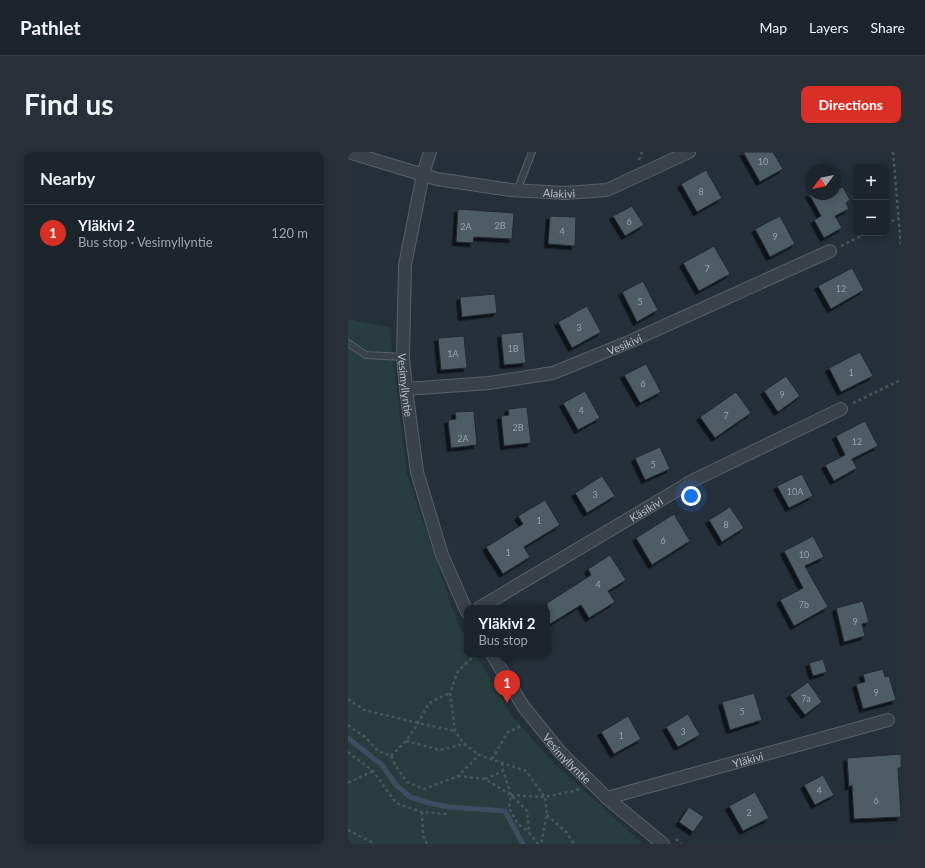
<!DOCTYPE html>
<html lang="en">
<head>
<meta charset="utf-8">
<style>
  :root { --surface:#1c242c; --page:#293038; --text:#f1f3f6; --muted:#a0a4a9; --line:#3a4148; --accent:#d93025 }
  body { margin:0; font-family:Lato,sans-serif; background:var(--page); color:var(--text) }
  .controls { position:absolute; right:12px; top:12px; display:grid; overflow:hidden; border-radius:8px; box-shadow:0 2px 10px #0003 }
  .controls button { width:36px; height:36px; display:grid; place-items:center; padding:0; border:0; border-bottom:1px solid var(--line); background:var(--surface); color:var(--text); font:20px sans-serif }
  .compass { position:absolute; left:457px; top:12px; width:36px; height:36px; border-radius:50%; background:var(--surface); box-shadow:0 2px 10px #0003; rotate:238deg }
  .you { position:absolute; left:343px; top:344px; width:14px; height:14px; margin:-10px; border:3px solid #fff; border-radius:50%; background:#1a73e8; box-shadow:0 0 0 6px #1a73e833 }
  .badge { display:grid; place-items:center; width:26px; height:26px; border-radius:50%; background:var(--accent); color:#fff; font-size:13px; font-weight:700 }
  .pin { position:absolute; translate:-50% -33px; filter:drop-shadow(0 1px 2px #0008) }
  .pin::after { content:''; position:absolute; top:21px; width:14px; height:12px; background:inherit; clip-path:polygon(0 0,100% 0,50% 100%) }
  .popup { position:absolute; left:116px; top:453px; width:86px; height:52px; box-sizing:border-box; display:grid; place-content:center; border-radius:8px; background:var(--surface); filter:drop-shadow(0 1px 3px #0005); font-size:13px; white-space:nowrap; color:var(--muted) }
  .popup b { font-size:15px; color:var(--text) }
  .popup::after { content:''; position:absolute; left:50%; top:100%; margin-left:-8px; border:8px solid transparent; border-top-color:var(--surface) }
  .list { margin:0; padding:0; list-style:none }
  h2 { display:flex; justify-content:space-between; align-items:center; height:52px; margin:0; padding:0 16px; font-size:17px }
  h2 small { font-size:13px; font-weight:400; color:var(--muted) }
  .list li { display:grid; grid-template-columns:26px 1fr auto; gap:12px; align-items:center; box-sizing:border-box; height:56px; padding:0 16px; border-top:1px solid var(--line) }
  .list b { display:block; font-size:15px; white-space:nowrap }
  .list p { margin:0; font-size:13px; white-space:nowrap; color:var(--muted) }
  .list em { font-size:13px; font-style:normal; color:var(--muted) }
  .map { position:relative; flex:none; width:553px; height:692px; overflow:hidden; border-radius:8px }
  header { display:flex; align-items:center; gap:24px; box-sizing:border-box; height:56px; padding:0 20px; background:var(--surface); border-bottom:1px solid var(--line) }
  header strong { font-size:19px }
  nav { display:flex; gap:22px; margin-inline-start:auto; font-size:14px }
  .intro { display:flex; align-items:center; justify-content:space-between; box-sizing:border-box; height:96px; padding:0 24px }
  h1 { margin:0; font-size:28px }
  .button { padding:10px 18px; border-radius:8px; background:var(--accent); color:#fff; font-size:14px; font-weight:700 }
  main { display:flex; gap:24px; padding:0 24px }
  aside { flex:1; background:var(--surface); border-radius:8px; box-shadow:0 2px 10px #0003 }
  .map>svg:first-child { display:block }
  .green { fill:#283d3d }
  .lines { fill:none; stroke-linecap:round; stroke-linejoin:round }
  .stream { stroke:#3c4f62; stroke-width:5 }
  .building { fill:#4e5b65; stroke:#202932; filter:url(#shadow) }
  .lane-casing { stroke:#576069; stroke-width:8 }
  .street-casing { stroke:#576069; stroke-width:14 }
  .path { stroke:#475a5b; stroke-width:2.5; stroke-dasharray:3 3; stroke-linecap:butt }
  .lane { stroke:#39424b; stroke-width:6 }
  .street { stroke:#39424b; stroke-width:12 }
  .labels { text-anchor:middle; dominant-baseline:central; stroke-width:3; stroke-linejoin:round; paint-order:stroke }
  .number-label { font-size:9px; fill:#9ba4ae }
  .street-label { font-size:11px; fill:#b5bdc6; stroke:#1e2730 }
</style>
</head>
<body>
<header>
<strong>Pathlet</strong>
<nav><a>Map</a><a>Layers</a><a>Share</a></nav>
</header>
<div class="intro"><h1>Find us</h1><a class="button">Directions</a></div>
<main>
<aside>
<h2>Nearby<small></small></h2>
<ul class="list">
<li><span class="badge">1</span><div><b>Yläkivi 2</b><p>Bus stop · Vesimyllyntie</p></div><em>120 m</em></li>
</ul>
</aside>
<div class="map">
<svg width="553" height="692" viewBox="0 0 553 692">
  <defs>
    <filter id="shadow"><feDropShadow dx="-3.5" dy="3.5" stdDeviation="0" flood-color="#0009"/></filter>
  </defs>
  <rect width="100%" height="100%" fill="#25303b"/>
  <path class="green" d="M0,167l41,8 18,147 50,148 10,16v16h9l36,62 42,47 89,81h-295z"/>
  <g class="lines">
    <path class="stream" d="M0,586l34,27 14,20 14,12 19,6 20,4 56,4 18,33"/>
  </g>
  <path class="building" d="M395,0h30l10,17 -23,13z
    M358,18l16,28 -25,14 -16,-28z
    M487,31l3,6 5,-2 7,13 -4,3 3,6 -14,7 7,12 -18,10 -10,-18 7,-4 -12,-22 2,-1v1h24z
    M284,54l12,19 -19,11 -12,-20z
    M110,57l56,4 -2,26 -38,-2 -1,6 -17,-1z
    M202,64l26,1 -1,29 -27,-2z
    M432,64l15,28 -25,13 -15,-28z
    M366,94l16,28 -31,17 -16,-28z
    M504,116l12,22 -33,19 -13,-23z
    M295,129l15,29 -21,12 -15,-30z
    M147,142l2,19 -35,4 -2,-20z
    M239,154l14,26 -29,16 -14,-26z
    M175,180l3,31 -22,2 -3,-31z
    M116,184l3,32 -26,2 -3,-32z
    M512,200l13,24 -32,16 -12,-24z
    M298,212l15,28 -21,11 -16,-28z
    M438,224l14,20 -22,16 -14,-21z
    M237,239l15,27 -22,12 -15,-27z
    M388,240l15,21 -36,25 -15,-21z
    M179,255l4,36 -27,3 -3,-30 8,-1 -1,-6z
    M126,259l3,34 -26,3 -3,-28 8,-1 -1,-7z
    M517,269l13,25 -26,13 5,9 -23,13 -9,-16 20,-10 -9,-19z
    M312,295l10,22 -25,11 -10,-22z
    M454,322l11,22 -24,12 -12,-22z
    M254,324l13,20 -28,17 -12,-20z
    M197,348l15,25 -36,22 6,10 -27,17 -17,-27 37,-23 -5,-8z
    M382,355l14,21 -22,14 -13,-22z
    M326,362l16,27 -38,24 -16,-27z
    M465,384l11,21 -19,9 23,41 -34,19 -14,-26 23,-12 -19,-37z
    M262,403l16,25 -18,11 7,11 -26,16 -8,-13 -34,21v-23l44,-28 -3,-6z
    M515,449l6,21 -7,2 3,12 -21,6 -8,-34z
    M475,507l4,13 -14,4 -4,-13z
    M535,517l2,8 4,-1 7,24 -33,9 -7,-25 9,-2 -2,-8z
    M460,530l14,20 -17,13 -15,-20z
    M406,541l8,27 -32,10 -8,-28z
    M340,562l12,21 -22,12 -12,-20z
    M280,564l13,23 -27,15 -13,-22z
    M553,602v14h-3l3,49 -47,2 -2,-34 -3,2 -2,-29z
    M475,623l11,20 -19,10 -11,-20z
    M407,640l14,26 -26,13 -14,-25z
    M341,655l15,10 -11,15 -14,-10z"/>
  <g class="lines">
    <g class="lane-casing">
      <path id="lane" d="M169,39l15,-39
        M0,191l18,12 37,2"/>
    </g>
    <g class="street-casing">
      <g id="street">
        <path id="s1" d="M0,0l89,27 74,11 54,3 42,-3 82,-38"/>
        <path id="s2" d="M82,0l-7,22 -18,91 -2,92 3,32 11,83 25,83 25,57"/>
        <path id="s3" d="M58,237l83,-6 64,-10 76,-31 201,-91"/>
        <path id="s4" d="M131,456l215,-128 147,-71"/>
        <path id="s5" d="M144,502l31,52 37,46 47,46 56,46"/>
        <path id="s6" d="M259,646l281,-78"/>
      </g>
    </g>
    <path class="path" d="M545,0l8,95
      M291,8l3,-8
      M538,72l13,-6
      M493,94l26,-13
      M505,251l48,-23
      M128,502l-18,17 -8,22 5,38 9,13 15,11 47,16 19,26 2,18 -6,29
      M0,547l16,11 54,13 37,8
      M0,573l17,12 13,14 13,5 6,12 10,14 17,7 34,-13 21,-21
      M58,589l34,9 24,-6
      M0,600l25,19 23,32 26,9 26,2
      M43,604l15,-15 12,-18 11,-20 21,-10
      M144,607l16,-27 15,-7
      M154,611l1,8 8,24 -2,13 9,16 11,8
      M110,624l27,3 26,16 16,16 2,22 9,11
      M137,627l18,-8
      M0,630h2l23,-11
      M163,643l34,2 28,-6 6,-2
      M74,660l1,24 4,8
      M199,663l20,18 7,11
      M0,678l27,14
      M328,687l5,5"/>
    <use href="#lane" class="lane"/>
    <use href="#street" class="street"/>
  </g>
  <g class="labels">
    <g class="number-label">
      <text x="415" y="9">10</text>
      <text x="353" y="39">8</text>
      <text x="281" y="69">6</text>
      <text x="152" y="73">2B</text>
      <text x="118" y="74">2A</text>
      <text x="214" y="79">4</text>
      <text x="427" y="84">9</text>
      <text x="359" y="116">7</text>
      <text x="493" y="136">12</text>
      <text x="292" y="149">5</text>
      <text x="231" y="175">3</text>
      <text x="165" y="196">1B</text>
      <text x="105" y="201">1A</text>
      <text x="503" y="220">1</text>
      <text x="295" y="231">6</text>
      <text x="434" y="242">9</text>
      <text x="233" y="258">4</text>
      <text x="378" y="263">7</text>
      <text x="170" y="275">2B</text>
      <text x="115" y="286">2A</text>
      <text x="509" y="289">12</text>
      <text x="305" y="312">5</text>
      <text x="447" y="339">10A</text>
      <text x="247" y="342">3</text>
      <text x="191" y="368">1</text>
      <text x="378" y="372">8</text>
      <text x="315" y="388">6</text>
      <text x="160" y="400">1</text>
      <text x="456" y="402">10</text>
      <text x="250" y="432">4</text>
      <text x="456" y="452">7b</text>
      <text x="507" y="469">9</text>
      <text x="528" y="540">9</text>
      <text x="458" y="546">7a</text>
      <text x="394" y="559">5</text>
      <text x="335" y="579">3</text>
      <text x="273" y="583">1</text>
      <text x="471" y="638">4</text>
      <text x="528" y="648">6</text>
      <text x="401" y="660">2</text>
    </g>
    <g class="street-label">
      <text stroke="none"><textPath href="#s1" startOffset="216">Alakivi</textPath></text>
      <text stroke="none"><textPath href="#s3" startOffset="225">Vesikivi</textPath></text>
      <text stroke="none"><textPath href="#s2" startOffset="236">Vesimyllyntie</textPath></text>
      <text stroke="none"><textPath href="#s4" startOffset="194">Käsikivi</textPath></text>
      <text stroke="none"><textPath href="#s5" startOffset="129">Vesimyllyntie</textPath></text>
      <text stroke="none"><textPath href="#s6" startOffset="146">Yläkivi</textPath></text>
    </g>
  </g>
</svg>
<div class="controls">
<button>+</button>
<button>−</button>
</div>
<svg class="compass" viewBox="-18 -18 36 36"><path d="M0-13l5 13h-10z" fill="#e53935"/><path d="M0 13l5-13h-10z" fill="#a0a4a9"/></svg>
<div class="you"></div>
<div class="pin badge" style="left:159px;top:551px">1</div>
<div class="popup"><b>Yläkivi 2</b>Bus stop</div>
</div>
</main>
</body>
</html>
